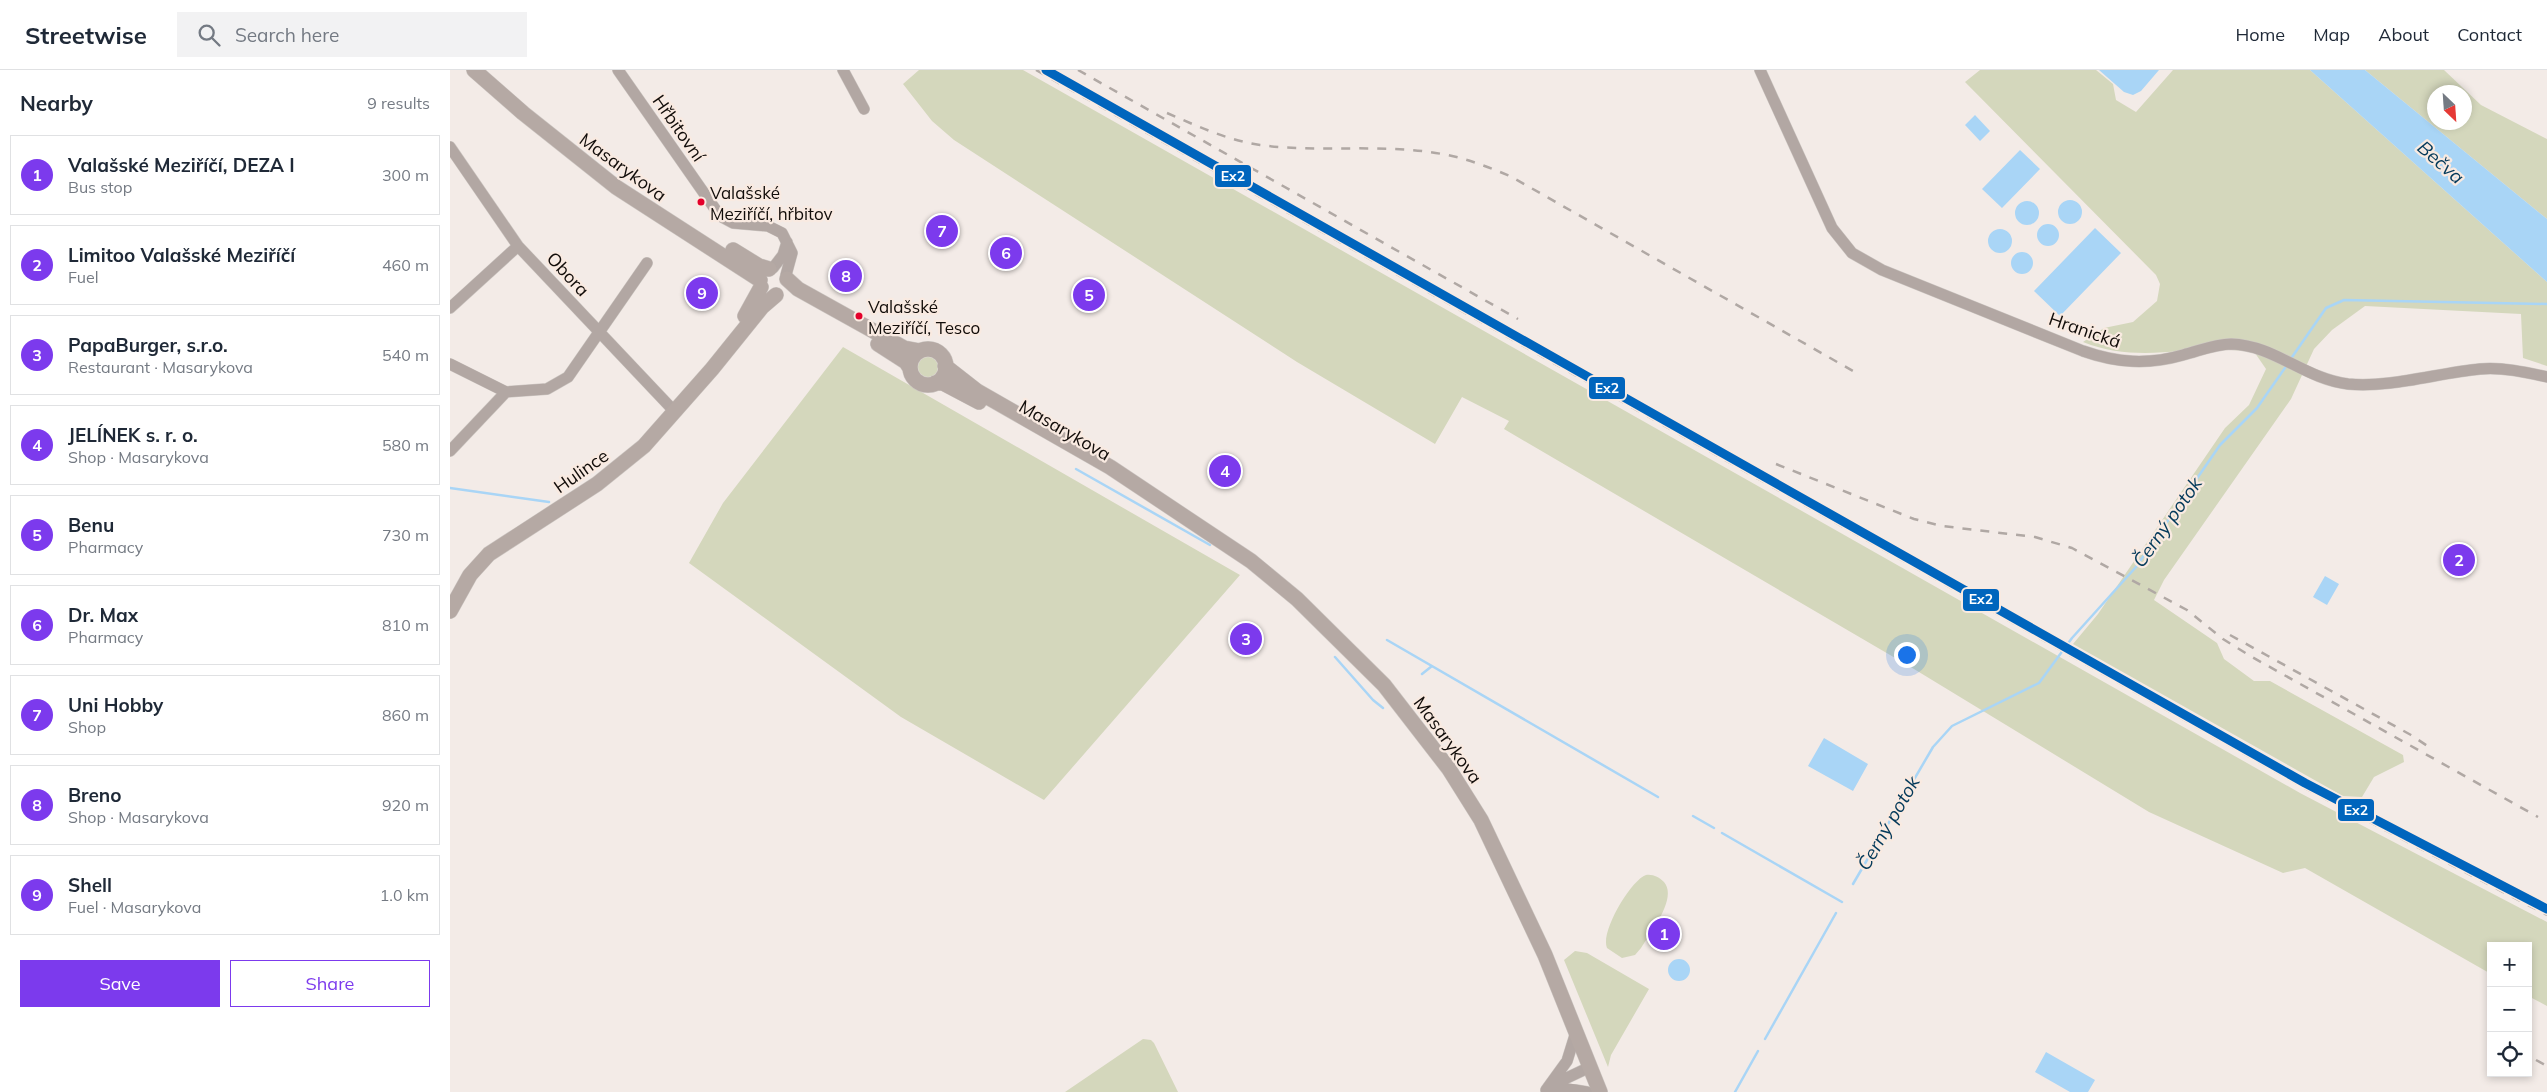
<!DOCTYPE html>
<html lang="en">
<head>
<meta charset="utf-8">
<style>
  :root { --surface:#fff; --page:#f2f2f3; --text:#1f2937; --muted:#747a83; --line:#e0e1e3; --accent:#7c3aed }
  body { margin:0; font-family:Mulish,sans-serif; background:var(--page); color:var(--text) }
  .controls { position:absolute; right:15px; bottom:15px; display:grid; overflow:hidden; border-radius:0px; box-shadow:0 2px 8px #0003 }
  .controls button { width:45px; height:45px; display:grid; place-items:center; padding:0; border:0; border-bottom:1px solid var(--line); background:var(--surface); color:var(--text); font:25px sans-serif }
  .compass { position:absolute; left:1977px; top:15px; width:45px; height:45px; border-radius:50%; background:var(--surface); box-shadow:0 2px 8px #0003; rotate:155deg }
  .you { position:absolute; left:1456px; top:584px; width:18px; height:18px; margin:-12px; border:4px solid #fff; border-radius:50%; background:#1a73e8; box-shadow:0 0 0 8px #1a73e833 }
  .badge { display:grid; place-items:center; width:32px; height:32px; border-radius:50%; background:var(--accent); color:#fff; font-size:16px; font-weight:700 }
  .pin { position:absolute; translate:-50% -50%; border:2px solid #fff; box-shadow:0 1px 5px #0006 }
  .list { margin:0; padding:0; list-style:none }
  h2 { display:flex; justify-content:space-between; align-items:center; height:65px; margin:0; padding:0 20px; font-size:21px }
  h2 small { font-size:16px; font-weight:400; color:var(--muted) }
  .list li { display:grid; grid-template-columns:32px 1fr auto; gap:15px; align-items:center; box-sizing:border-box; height:80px; margin:0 10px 10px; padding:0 10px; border:1px solid var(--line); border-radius:0px }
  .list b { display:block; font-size:19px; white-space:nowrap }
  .list p { margin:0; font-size:16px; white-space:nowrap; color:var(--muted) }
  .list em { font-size:16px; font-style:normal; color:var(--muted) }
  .actions { display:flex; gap:10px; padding:15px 20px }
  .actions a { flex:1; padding:11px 0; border:1px solid var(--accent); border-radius:0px; text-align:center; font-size:18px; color:var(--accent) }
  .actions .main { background:var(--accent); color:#fff }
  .icon { flex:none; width:28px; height:28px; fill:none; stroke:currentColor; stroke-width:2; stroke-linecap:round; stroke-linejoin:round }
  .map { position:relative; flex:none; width:2097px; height:1022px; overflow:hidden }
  header { display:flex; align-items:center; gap:30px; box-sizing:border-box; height:70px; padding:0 25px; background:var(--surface); border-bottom:1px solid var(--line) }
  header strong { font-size:24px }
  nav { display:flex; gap:28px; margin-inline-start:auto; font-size:18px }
  .search { width:350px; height:45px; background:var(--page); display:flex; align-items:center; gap:12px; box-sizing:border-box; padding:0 18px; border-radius:0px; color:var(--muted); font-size:19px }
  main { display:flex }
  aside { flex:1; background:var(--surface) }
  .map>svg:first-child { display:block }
  .green { fill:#d4d7bc; fill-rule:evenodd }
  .water { fill:#a9d5f6 }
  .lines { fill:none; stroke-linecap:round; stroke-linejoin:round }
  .stream { stroke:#a9d5f6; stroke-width:2.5 }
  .minor-casing { stroke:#cec8c4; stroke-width:12 }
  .major-casing { stroke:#cec8c4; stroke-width:16 }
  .minor { stroke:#b2a7a3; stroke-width:11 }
  .major { stroke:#b5a9a4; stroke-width:15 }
  .rail { stroke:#b0a8a4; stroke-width:2.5; stroke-dasharray:9 9; stroke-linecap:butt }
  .rail-1-casing { stroke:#f9eae1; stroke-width:12 }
  .rail-1 { stroke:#0065bd; stroke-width:9 }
  .bus-dot { fill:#e4002b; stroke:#f9eae1; stroke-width:2 }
  .labels { text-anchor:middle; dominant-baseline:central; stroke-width:4.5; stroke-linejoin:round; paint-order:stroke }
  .bus-label { font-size:17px; fill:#110c09; stroke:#f9eae1; text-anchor:start }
  .street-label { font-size:18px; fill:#110c09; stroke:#f9eae1 }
  .water-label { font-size:19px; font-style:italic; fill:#03395a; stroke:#f9eae1 }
  .line-badge { stroke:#f9eae1; stroke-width:2 }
  .badge-label { font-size:14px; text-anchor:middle; font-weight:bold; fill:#fff }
</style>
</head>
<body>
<header>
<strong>Streetwise</strong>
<div class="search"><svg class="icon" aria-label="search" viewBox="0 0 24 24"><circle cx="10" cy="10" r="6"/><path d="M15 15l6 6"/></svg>Search here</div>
<nav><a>Home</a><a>Map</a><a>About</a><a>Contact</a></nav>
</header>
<main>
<aside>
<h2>Nearby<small>9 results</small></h2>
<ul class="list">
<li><span class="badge">1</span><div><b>Valašské Meziříčí, DEZA I</b><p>Bus stop</p></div><em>300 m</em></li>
<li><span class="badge">2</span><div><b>Limitoo Valašské Meziříčí</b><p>Fuel</p></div><em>460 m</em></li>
<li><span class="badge">3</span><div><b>PapaBurger, s.r.o.</b><p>Restaurant · Masarykova</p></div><em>540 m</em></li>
<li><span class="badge">4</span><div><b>JELÍNEK s. r. o.</b><p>Shop · Masarykova</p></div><em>580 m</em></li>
<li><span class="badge">5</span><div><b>Benu</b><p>Pharmacy</p></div><em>730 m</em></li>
<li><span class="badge">6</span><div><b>Dr. Max</b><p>Pharmacy</p></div><em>810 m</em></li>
<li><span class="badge">7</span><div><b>Uni Hobby</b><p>Shop</p></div><em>860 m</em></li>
<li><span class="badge">8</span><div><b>Breno</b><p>Shop · Masarykova</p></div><em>920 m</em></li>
<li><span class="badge">9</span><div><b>Shell</b><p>Fuel · Masarykova</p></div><em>1.0 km</em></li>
</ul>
<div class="actions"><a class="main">Save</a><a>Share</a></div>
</aside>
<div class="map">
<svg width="2097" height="1022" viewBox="0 0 2097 1022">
  <rect width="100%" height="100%" fill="#f3ebe7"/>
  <path class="green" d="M469,0h104l1277,723 247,129v84l-19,-10v-50h-37v28l-186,-106 -22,5 -134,-61 -235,-143 -410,-240 5,-8 -47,-24 -27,47 -138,-82 -343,-222 -22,-19 -29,-37z
    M1530,0h116l17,14 3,16 20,12 37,-42h137l237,212v84l-24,-8 -2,-44 -156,-8 -33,24 -18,19 -23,50 -127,181 -10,20 63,43 7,16 30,22h16l133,74 1,7 -30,15 -12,20 -19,-1 -270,-152 25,-30 127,-186 24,-23 17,-36 -11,-16c-60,-12 -112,13 -172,-11l21,-14 29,-6 24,-21 3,-17 -4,-9 -191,-193z
    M1915,0h79l37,35 66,34v80zM1984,22h30v30h-30z
    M393,277l397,228 -196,225 -143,-83 -212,-154 34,-60z
    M468 297a10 10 0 1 1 20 0a10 10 0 1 1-20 0Z
    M1196,805c7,-1 13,2 18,7 14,16 -14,51 -23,66l-6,7 -13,3 -15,-10c-7,-16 24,-68 39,-73z
    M1125,881l12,2 62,36 -38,66 -3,12 -44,-107z
    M693,969l8,1 3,3 24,49h-113z"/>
  <path class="water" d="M1649,0h60l-18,21 -8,4 -9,-3z
    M1860,0h55l182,149v63z
    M1525,45l15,16 -10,10 -15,-16z
    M1570,80l20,19 -38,39 -20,-19z
    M1608 142a12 12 0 1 1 24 0a12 12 0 1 1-24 0Z
    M1565 143a12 12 0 1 1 24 0a12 12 0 1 1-24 0Z
    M1587 165a11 11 0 1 1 22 0a11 11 0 1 1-22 0Z
    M1645,158l26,25 -61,63 -26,-25z
    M1538 171a12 12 0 1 1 24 0a12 12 0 1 1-24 0Z
    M1561 193a11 11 0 1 1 22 0a11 11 0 1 1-22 0Z
    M1875,506l14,8 -12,21 -14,-8z
    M1374,668l44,26 -15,27 -45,-25z
    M1218 900a11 11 0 1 1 22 0a11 11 0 1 1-22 0Z
    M1596,982l49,28 -7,12h-18l-35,-20z"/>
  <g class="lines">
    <path class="stream" d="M1840,290l36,-52 18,-8 203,4
      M626,399l134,76
      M0,418l99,14
      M937,570l271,157
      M885,587l38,43 10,8
      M972,604l10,-8
      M1243,746l21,12
      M1272,763l120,69
      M1403,814l80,-137 19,-21 87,-43 33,-45 64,-71 84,-122 37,-37 30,-43
      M1315,969l71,-126
      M1285,1022l23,-41"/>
    <g class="minor-casing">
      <path id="minor" d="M168,0l102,146 13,7 35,3 14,7 10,20 -6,22
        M393,0l21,39
        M1310,0l72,158 20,25 30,17 201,81c34,12 65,14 100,4 16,-4 32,-11 48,-11 43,1 74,35 117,40 43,4 89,-11 132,-15 22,-2 45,3 67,8
        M0,77l68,99 157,166
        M323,198l10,-13 4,-13
        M0,238l68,-62
        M0,294l56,28 41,-3 21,-12 79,-114
        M0,381l56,-59
        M1104,1014l36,-17
        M1096,1020l21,-29 9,-29
        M1097,1020l16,-2 24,4"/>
    </g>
    <g class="major-casing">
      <path id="major" d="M24,0l49,43 93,74 144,93
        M283,180l26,16 10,3
        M337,209l11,10 106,59 16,3
        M295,246l16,-29
        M428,274l28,18 4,6
        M460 297a18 18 0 1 1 36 0a18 18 0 1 1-36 0Z
        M495,296l32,25 133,76 141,94 46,38 87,86 65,84 32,51 64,135 55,137
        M485,313h8l36,19
        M0,541l20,-36 19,-21 108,-70 47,-38 68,-77 50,-62 14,-12"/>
    </g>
    <use href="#minor" class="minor"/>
    <use href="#major" class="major"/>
    <path class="rail" d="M586,0l1267,717 244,128
      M628,0l440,249
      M717,43c30,13 60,27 93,32 60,8 122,-2 182,9 24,4 46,13 68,22l343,195
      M1326,394l138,55 28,7 93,11 37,11 115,62 36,29 29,18 286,160
      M1780,565l181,100 21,14
      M2086,990l11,6"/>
    <g class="rail-1-casing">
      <path id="rail-1" d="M596,0l1259,713 242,126"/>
    </g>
    <use href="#rail-1" class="rail-1"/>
  </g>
  <g class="bus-dot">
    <circle cx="251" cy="132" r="4.5"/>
    <circle cx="409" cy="246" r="4.5"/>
  </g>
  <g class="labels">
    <g class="bus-label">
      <text x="260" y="122">Valašské<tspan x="260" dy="21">Meziříčí, hřbitov</tspan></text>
      <text x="418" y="236">Valašské<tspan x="418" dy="21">Meziříčí, Tesco</tspan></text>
    </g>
    <g class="street-label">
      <text transform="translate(229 58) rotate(55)">Hřbitovní</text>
      <text transform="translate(173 97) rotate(36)">Masarykova</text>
      <text transform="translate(118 204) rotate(47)">Obora</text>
      <text transform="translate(1635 260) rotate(19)">Hranická</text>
      <text transform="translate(615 360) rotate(30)">Masarykova</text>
      <text transform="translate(131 401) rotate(-35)">Hulince</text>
      <text transform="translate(998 670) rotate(54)">Masarykova</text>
    </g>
    <g class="water-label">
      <text transform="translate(1991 92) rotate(41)">Bečva</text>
      <text transform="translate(1717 452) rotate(-55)">Černý potok</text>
      <text transform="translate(1438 753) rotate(-60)">Černý potok</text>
    </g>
  </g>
  <g class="line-badge">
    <rect x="764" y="94" width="38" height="24" rx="5" fill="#0065bd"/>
    <rect x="1138" y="306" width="38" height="24" rx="5" fill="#0065bd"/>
    <rect x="1512" y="518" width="38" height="24" rx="5" fill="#0065bd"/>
    <rect x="1887" y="728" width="38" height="24" rx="5" fill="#0065bd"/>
  </g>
  <g class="badge-label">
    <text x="783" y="111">Ex2</text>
    <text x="1157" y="323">Ex2</text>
    <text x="1531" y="534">Ex2</text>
    <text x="1906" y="745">Ex2</text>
  </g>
</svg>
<div class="controls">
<button>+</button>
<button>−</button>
<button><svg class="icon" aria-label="locate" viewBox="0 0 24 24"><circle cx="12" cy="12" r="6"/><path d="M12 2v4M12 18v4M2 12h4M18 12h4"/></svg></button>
</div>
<svg class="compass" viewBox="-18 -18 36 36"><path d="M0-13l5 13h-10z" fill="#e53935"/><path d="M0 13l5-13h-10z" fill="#747a83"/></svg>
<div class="you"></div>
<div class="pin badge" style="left:1214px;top:864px">1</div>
<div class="pin badge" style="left:2009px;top:490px">2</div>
<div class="pin badge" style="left:796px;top:569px">3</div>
<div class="pin badge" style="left:775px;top:401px">4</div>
<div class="pin badge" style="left:639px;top:225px">5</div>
<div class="pin badge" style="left:556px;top:183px">6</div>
<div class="pin badge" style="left:492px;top:161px">7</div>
<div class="pin badge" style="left:396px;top:206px">8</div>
<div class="pin badge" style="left:252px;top:223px">9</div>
</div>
</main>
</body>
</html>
